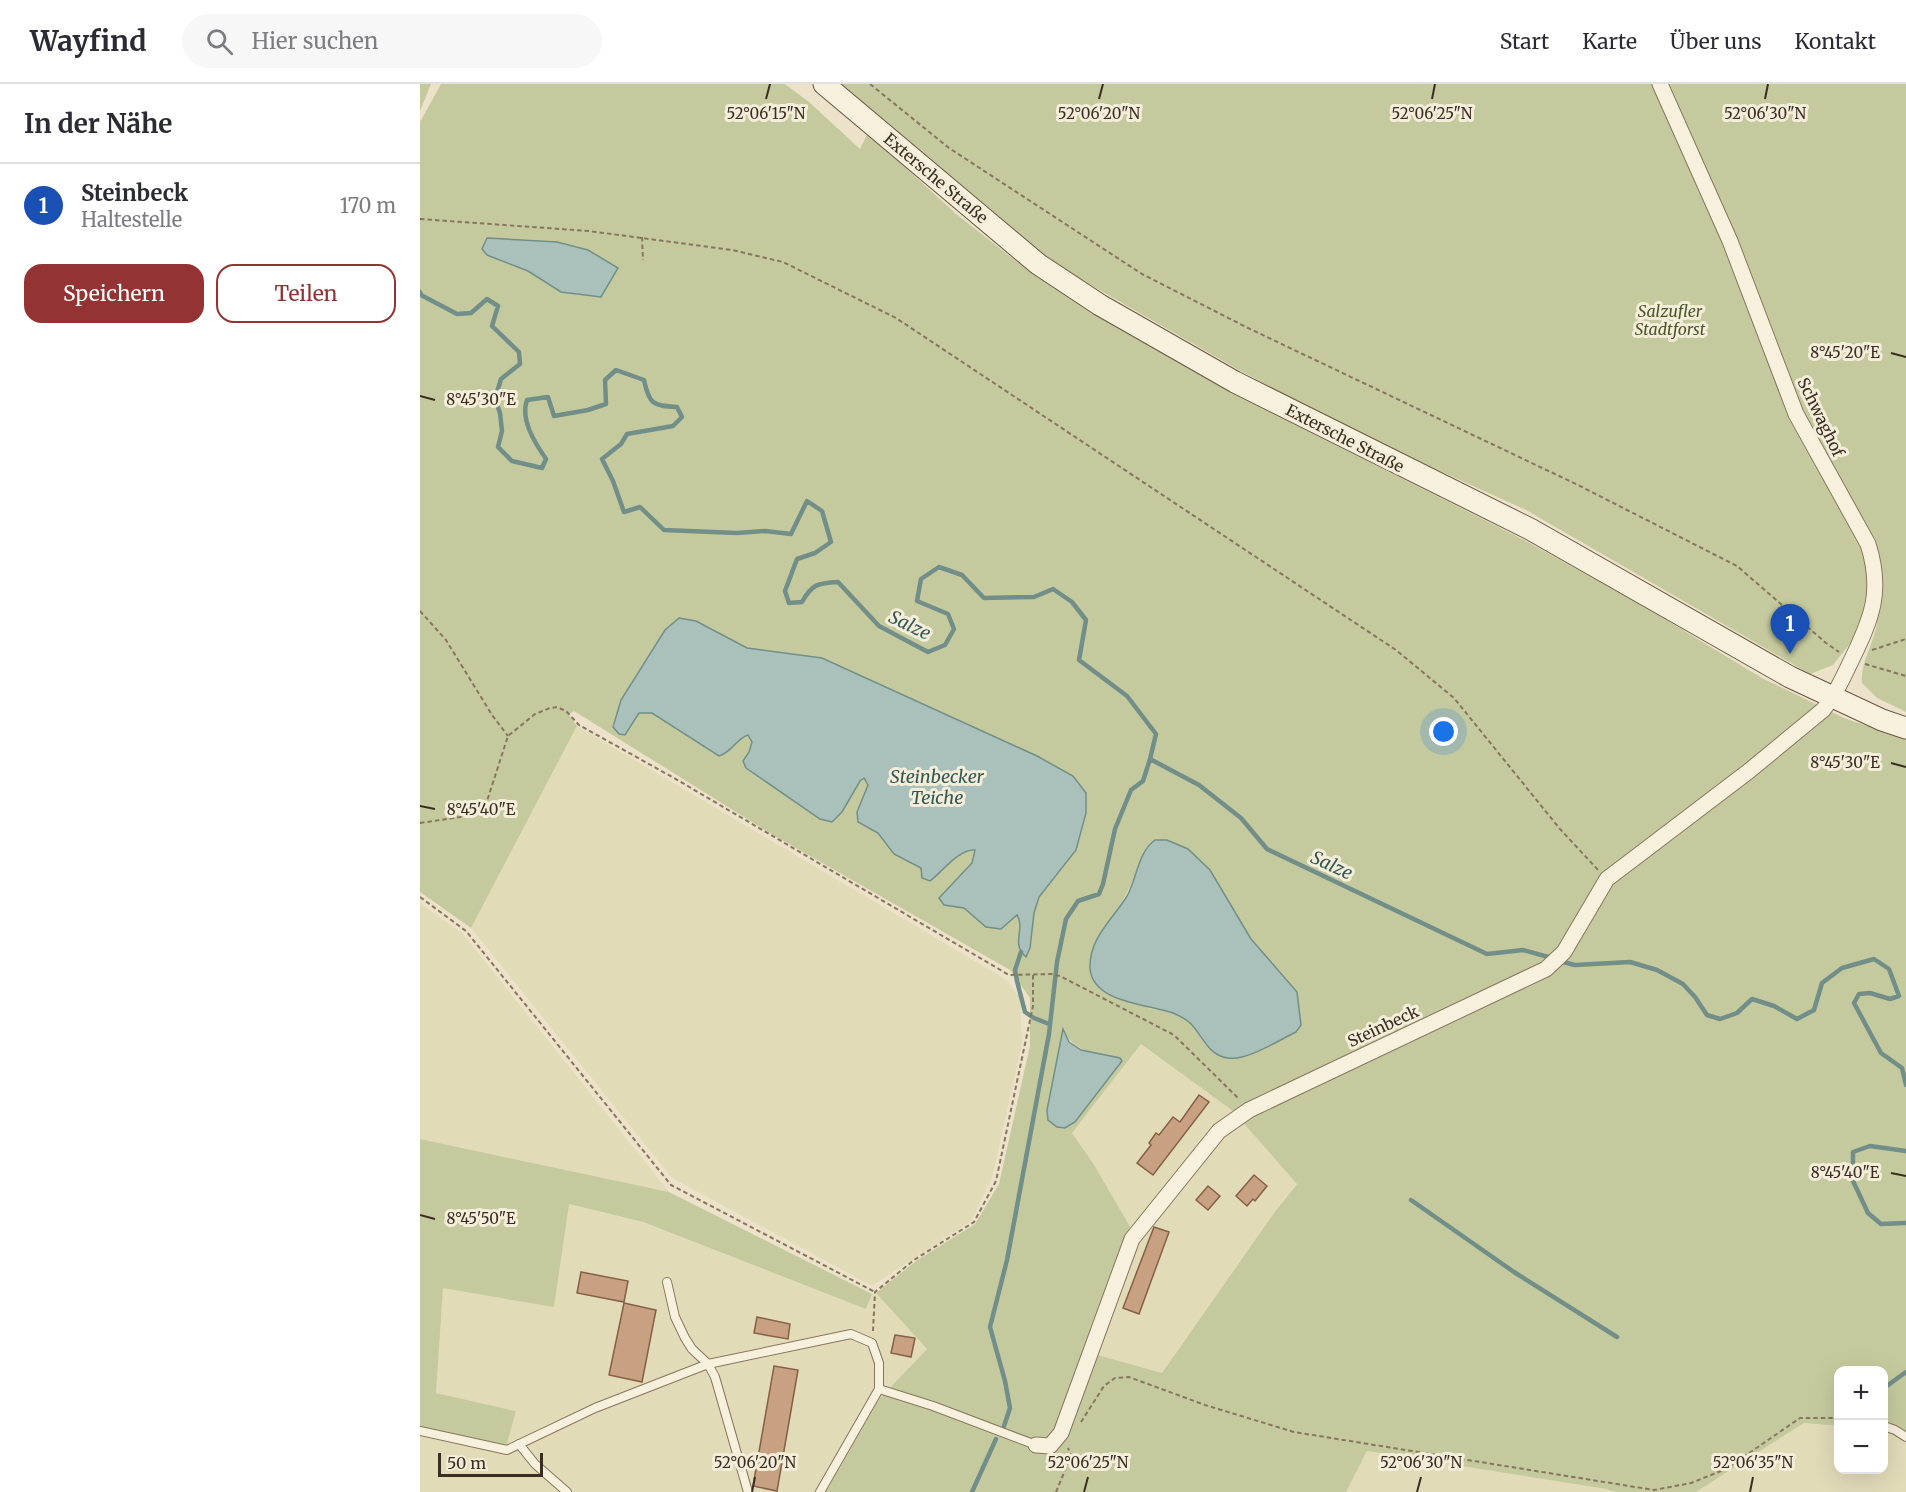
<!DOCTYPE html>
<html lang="de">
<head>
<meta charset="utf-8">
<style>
  :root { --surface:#fff; --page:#f7f7f7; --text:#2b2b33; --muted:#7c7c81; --line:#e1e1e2; --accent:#943333 }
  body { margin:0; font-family:Merriweather,serif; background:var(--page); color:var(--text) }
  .controls { position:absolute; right:18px; bottom:18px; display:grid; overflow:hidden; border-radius:12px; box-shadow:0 6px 24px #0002 }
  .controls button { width:54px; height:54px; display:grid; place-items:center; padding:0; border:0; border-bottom:2px solid var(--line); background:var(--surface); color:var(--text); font:30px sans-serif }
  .scale { position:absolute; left:18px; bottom:15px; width:105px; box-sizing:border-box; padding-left:6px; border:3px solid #3a2d22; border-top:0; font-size:16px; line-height:21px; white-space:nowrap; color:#3a2d22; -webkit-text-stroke:4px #f4edd9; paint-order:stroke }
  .you { position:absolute; left:1024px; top:648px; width:21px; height:21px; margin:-15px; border:4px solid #fff; border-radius:50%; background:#1a73e8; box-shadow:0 0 0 9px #1a73e833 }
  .badge { display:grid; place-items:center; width:39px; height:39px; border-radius:50%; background:var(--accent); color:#fff; font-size:20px; font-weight:700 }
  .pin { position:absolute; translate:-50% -50px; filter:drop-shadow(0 2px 3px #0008) }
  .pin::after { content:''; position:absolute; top:32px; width:21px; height:18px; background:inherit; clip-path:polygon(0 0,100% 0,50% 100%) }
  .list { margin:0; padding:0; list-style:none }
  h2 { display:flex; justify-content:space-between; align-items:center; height:78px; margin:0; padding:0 24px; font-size:26px }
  h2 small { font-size:20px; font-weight:400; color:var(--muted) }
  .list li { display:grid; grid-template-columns:39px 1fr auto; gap:18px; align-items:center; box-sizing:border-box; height:84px; padding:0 24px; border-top:2px solid var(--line) }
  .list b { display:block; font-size:22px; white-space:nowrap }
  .list p { margin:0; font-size:20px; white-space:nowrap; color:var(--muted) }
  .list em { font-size:20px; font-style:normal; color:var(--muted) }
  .actions { display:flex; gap:12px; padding:18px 24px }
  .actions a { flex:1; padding:14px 0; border:2px solid var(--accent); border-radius:18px; text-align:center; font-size:21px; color:var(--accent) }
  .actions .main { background:var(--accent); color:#fff }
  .icon { flex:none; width:33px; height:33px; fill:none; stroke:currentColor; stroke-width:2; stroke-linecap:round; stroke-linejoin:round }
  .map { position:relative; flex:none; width:1486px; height:1408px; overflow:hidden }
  header { display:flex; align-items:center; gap:36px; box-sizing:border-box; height:84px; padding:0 30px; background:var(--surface); border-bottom:2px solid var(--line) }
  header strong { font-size:28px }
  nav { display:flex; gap:33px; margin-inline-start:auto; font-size:21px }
  .search { width:420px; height:54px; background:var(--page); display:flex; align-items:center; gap:15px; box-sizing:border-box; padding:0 21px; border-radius:33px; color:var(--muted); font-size:22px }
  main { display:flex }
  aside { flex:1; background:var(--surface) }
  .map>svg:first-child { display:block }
  .farmland { fill:#e2dbb8 }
  .green { fill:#c5ca9e; fill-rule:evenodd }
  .water { fill:#aac1bb; stroke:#718f88; stroke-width:1.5 }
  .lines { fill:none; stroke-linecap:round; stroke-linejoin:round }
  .stream { stroke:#718f88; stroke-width:4.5 }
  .building { fill:#c8a082; stroke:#866046; stroke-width:1.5 }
  .lane-casing { stroke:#88755f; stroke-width:10 }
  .street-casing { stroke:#88755f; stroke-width:17 }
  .secondary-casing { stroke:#6a5642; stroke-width:23 }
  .path { stroke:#88755f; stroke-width:2; stroke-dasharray:4.5 3; stroke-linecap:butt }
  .lane { stroke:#f7f0dd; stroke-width:8 }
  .street { stroke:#f7f0dd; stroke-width:15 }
  .secondary { stroke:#f7f0dd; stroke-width:21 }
  .ticks { fill:none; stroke:#3a2d22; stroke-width:2 }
  .labels { text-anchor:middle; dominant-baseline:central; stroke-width:6; stroke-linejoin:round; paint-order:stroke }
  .street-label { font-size:16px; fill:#3a2d22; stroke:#f4edd9 }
  .park-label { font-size:16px; font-style:italic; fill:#4a5529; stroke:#f4edd9 }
  .water-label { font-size:18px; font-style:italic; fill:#325856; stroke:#f4edd9 }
  .ticks-label { font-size:15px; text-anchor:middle; fill:#3a2d22; stroke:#f4edd9; stroke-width:6; stroke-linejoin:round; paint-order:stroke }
</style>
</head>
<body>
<header>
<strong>Wayfind</strong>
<div class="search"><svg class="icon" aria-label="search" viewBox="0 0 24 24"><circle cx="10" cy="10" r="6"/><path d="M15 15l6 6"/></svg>Hier suchen</div>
<nav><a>Start</a><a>Karte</a><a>Über uns</a><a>Kontakt</a></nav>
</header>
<main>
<aside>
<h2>In der Nähe<small></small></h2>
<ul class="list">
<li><span class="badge" style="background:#1a4fb4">1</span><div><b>Steinbeck</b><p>Haltestelle</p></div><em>170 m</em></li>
</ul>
<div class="actions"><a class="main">Speichern</a><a>Teilen</a></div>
</aside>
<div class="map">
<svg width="1486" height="1408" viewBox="0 0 1486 1408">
  <rect width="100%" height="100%" fill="#ece2ca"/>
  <path class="farmland" d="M157,642l430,254 13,18 2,46 -30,134 -21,43 -99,65 -200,-108 -201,-250z
    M0,819l43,31 206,258 -249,-53z
    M721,960l92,67 64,72 -23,30 -112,160 -68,-19 38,-124 -39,-67 -21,-30z
    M149,1120l73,18 224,87 6,-15 4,-1 51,56 -48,50 -53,93h-406v-58l84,18 12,-41 -80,-18 7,-105z
    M1384,1339l34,4v43h46v-39l22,3v58h-210z
    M947,1367l239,38 10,3h-270z"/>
  <path class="green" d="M0,0h11l-11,27z
    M21,0h344l24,18 51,47 8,-16 87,80 57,45 77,53 82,47 141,75 212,107 114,63 124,75 82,40 62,21v692l-9,-6 -2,5 -11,-1v-59h-46v56l-34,-3 -108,69h-80l-10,-3 -239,-38 -21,41h-520l53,-93 48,-50 -51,-56 40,-32 59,-37 24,-40 31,-138v-48l-20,-28 -242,-138 -194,-121 -5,4 8,11 -106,202 -51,-36v-770zM259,534l17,3 51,27 76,10 214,98 39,94 -37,47 -5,16 -4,35 -12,-3 3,-24 -4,-6 -16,14 -15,-2 -22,-19 -20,-3 28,-42 3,-13c-14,-2 -24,12 -33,22l-21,-4 -27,-14 -16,-21 -20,-10 -1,-11 11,-27 -4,-7 -4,3 -18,31 -22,7 -74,-51 -2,-7 5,-9 3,-11 -4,-6c-12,5 -16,17 -29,21l-67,-43h-13zM723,771l67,15 41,69 46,53 -1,40 -56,26 -35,-14 -13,-19 -9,-8 -13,-5 -22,-4 -45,-80c22,-27 28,-42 40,-73zM643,946c12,24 33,23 57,28l-73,52zM721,960l92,67 64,73 -23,29 -112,160 -75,-21 45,-122 -39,-67 -21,-30z
    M417,0h1069v628l-29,-14 -15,-15c-2,-21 12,-39 15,-60l-14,-4 -11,22 -19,24 -23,9 -284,-164 -168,-76 -121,-65 -190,-109z
    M0,1055l249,53 203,102 -6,15 -223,-87 -74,-18 -15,103 -111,-19 -7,105 80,18 -10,36 -86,-19z"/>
  <path class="water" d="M67,154l70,4 31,8 30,18 -17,29 -40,-5 -33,-21 -41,-16 -5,-6z
    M259,534l17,3 51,27 75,10 215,98 36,20 13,17v20l-10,37 -37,47 -5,16 -4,35 -4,9c-16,-14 0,-27 -9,-42l-16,14 -15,-2 -22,-19 -20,-3 -5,-7 33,-35 3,-13c-15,-2 -33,22 -45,31l-8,-3 -1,-10 -27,-14 -16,-21 -20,-11 -1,-10 11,-27 -4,-7 -4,3 -18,31 -10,10 -12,-3 -74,-51 -3,-7 6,-9 3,-10 -4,-7c-12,4 -16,17 -29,21l-67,-43h-13l-14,22 -6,-1 -6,-7 8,-27 44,-70z
    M735,756h12l21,9 22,21 41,69 46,53 4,33 -5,7c-17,8 -49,29 -68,26 -19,-2 -25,-21 -36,-33 -5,-6 -12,-9 -19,-12 -25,-9 -81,-10 -83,-45 -1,-30 23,-49 37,-72 10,-18 11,-44 28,-56z
    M643,945l6,13 12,8 39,8 2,3 -47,61 -10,6 -8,-1 -9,-7 -1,-10z"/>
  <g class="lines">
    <path class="stream" d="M0,208l1,3 36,19 14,-1 16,-14 11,7 -6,20 27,26 1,12 -19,15 -6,20 5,14 2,18 -4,16 14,14 30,7 4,-9c-11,-16 -26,-39 -19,-59l21,-3 6,19 34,-6 18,-6 -1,-24 11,-10 28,10c5,24 9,26 33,27l5,10 -9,9 -46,8 -6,10 -19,15 11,22 11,31 16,-5 24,23 73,3 28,-2 26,3 16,-33 15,10 9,31 -16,11 -18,6 -12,32 4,12 13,-1c10,-18 16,-19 36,-20l41,44 49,26 17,-7 9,-16 -6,-15 -31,-13 4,-22 18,-12 23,8 22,23 50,-1 19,-8 19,13 14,18 -7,40 48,36 29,38 -6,25 49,26 42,33 26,31 220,105 36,-4 29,8
      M601,868l-6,18 2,11 8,31 9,6 15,6
      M1139,877l16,4 55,-3 27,8 26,14 12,13 12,18 13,4 17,-6 15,-14 22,7 23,13 17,-9 8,-27 20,-15 32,-9 15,10 10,27 -9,3 -20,-6 -11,1 -5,9 27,50 21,15 4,17
      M1486,1067l-36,-5 -17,6v29l15,32 13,11 25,-1
      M991,1116l103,72 103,65
      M1464,1304l22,-16
      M584,1342l6,-18 -5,-27 -15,-54 17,-67 42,-226 8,-72 9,-43 12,-18 21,-7 4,-10 12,-55 16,-39 12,-9 7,-22
      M552,1408l24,-53"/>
  </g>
  <path class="building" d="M779,1011l10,7 -56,73 -16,-12 14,-18 -2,-2 7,-10 3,2 14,-18 7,5z
    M834,1091l13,11 -12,15 -2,-2 -6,7 -11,-10z
    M788,1102l12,10 -12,14 -12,-10z
    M734,1143l15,5 -30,82 -16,-6z
    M161,1188l47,9 -4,21 -47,-9z
    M204,1219l32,7 -14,72 -33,-7z
    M337,1233l33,7 -2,15 -34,-6z
    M475,1251l20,3 -4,19 -20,-4z
    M354,1282l24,4 -21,121 -24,-5z"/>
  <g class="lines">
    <g class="lane-casing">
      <path id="lane" d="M247,1198l8,35 10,21 7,11 16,15 7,13 33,115
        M459,1305l54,17 103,39
        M1464,1342l11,4 11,7
        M0,1347l87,19 88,-42 113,-44 143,-30 21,9 7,20v26l-59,103
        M99,1360l16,20 32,28"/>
    </g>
    <g class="street-casing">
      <path id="street" d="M616,1361l14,1 11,-13 71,-194 87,-108 30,-21 297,-141 18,-17 43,-73 142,-108 74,-61c12,-15 20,-32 28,-49 21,-43 32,-70 17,-117l-72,-130 -66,-173 -70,-157"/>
    </g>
    <g class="secondary-casing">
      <path id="secondary" d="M404,0l214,180 62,41 135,77 295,147 260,148 92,43 24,8"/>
    </g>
    <path class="path" d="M450,0l79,64 193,126 106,54 330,157 159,81 89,77 13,9
      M0,135l169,12 143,19 51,12 113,56 500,332 58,48 106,131 38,41
      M222,153l1,23
      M0,527l26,29 46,75 16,21
      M1452,566l34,-11
      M1445,580l41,12
      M0,739l47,-7 19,-12 22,-68 27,-22 15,-6 7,-1 9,4 13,14 95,53 335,197 42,-1 9,2 114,59 65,64
      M0,813l46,34 205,254 204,107
      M453,1247l2,-39 39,-32 60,-38 22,-41 37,-175v-31
      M661,1338l23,-36 11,-8 14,-1 76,28 89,27 360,58 37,-7 35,-14 74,-51h38
      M636,1408l15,-36 -3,-8"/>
    <use href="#lane" class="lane"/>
    <use href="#street" class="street"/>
    <use href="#secondary" class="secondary"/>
  </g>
  <path class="ticks" d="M346,15l4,-15M679,15l4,-15M1012,15l3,-15M1345,15l3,-15M1471,269l15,4M0,312l15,4M1471,679l15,4M0,722l15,3M1471,1089l15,3M0,1131l15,4M332,1408l3,-15M664,1408l4,-15M997,1408l4,-15M1330,1408l3,-15"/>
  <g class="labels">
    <g class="street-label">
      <text transform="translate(516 94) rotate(40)">Extersche Straße</text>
      <text transform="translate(1401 333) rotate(64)">Schwaghof</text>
      <text transform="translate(925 354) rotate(27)">Extersche Straße</text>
      <text transform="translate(963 942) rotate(-25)">Steinbeck</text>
    </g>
    <g class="park-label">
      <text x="1250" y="227">Salzufler<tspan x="1250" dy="18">Stadtforst</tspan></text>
    </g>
    <g class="water-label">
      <text transform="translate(490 541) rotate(26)">Salze</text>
      <text x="517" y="692">Steinbecker<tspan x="517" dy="21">Teiche</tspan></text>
      <text transform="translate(912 781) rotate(25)">Salze</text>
    </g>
  </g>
  <g class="ticks-label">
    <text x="346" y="35">52°06'15"N</text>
    <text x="679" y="35">52°06'20"N</text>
    <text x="1012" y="35">52°06'25"N</text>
    <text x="1345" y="35">52°06'30"N</text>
    <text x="1425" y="274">8°45'20"E</text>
    <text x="61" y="321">8°45'30"E</text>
    <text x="1425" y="684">8°45'30"E</text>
    <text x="61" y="731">8°45'40"E</text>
    <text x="1425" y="1094">8°45'40"E</text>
    <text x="61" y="1140">8°45'50"E</text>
    <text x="335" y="1384">52°06'20"N</text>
    <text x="668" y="1384">52°06'25"N</text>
    <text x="1001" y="1384">52°06'30"N</text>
    <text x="1333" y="1384">52°06'35"N</text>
  </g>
</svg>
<div class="controls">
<button>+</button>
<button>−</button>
</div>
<div class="scale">50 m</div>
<div class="you"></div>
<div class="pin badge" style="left:1370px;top:570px;background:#1a4fb4">1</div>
</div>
</main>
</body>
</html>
